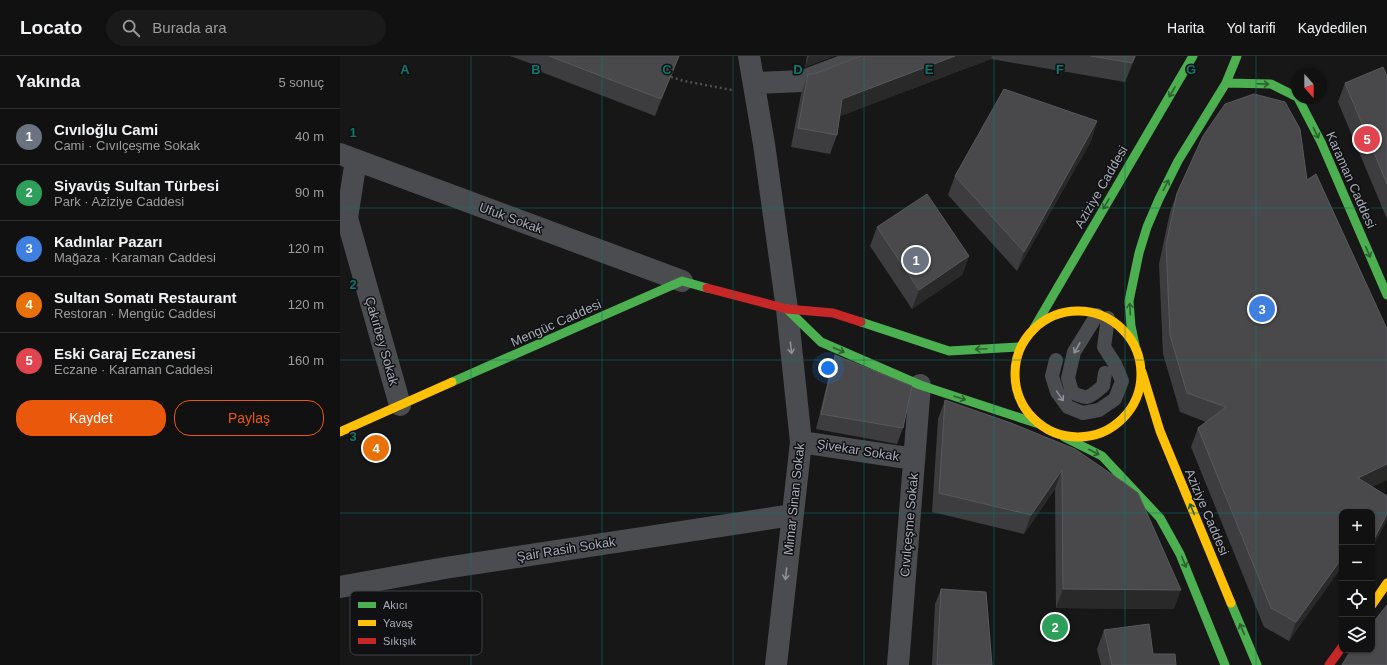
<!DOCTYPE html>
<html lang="tr">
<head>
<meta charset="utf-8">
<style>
  :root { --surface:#111; --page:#1a1a1a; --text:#f1f3f6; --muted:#9c9d9f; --line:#303131; --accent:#ea580c }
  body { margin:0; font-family:Helvetica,sans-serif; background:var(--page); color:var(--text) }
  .controls { position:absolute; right:12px; bottom:12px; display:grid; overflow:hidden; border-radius:8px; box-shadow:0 1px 3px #0004 }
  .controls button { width:36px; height:36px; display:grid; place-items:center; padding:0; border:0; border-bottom:1px solid var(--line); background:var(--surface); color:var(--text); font:20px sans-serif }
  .compass { position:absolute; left:951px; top:12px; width:36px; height:36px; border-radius:50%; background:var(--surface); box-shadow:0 1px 3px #0004; rotate:159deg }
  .you { position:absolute; left:488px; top:312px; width:14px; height:14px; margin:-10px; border:3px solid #fff; border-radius:50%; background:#1a73e8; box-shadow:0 0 0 6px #1a73e833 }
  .badge { display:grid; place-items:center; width:26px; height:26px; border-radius:50%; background:var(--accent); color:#fff; font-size:13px; font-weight:700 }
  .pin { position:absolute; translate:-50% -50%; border:2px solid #fff; box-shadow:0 1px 4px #0006 }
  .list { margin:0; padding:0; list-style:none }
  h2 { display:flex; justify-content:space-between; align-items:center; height:52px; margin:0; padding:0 16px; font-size:17px }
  h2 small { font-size:13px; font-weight:400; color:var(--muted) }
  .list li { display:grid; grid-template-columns:26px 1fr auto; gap:12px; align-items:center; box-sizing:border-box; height:56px; padding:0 16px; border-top:1px solid var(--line) }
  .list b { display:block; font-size:15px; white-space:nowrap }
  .list p { margin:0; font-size:13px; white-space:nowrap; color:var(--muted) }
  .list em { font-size:13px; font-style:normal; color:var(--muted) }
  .actions { display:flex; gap:8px; padding:12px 16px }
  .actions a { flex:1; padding:9px 0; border:1px solid var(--accent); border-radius:16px; text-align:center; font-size:14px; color:var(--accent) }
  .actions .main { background:var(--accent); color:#fff }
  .icon { flex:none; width:22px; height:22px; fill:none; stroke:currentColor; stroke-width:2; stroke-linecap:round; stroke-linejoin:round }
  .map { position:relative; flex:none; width:1047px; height:609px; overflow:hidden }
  header { display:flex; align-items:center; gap:24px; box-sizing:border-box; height:56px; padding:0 20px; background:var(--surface); border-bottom:1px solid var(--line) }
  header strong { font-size:19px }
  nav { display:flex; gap:22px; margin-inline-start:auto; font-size:14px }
  .search { width:280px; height:36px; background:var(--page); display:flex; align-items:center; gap:10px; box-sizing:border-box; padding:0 14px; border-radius:22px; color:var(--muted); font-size:15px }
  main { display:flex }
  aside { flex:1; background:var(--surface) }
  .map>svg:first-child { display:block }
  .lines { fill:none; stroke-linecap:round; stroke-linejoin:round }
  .path { stroke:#4d4e52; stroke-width:2.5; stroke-dasharray:2 3; stroke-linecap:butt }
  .lane { stroke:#4b4c50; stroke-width:14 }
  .street { stroke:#4b4c50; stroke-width:22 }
  .fast { stroke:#4caf50; stroke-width:9 }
  .slow { stroke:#ffc107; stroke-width:9 }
  .jam { stroke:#c62828; stroke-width:9 }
  .wall { fill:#3d3d3f }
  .shaded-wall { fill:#29292a }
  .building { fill:#49494c; stroke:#58595d }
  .oneway { stroke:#2e6032 }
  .oneway2 { stroke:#8c9099 }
  .grid { fill:none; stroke:#0f766e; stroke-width:1; stroke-opacity:0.55 }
  .labels { text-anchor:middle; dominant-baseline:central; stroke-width:3; stroke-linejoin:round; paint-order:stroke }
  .street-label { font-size:13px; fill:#a8adb8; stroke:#111113 }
  .key { fill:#111113; stroke:#3e4045; stroke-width:1 }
  .key-label { font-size:11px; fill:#a8adb8 }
  .grid-label { font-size:13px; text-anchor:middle; font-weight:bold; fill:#0f766e; stroke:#111113; stroke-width:3; stroke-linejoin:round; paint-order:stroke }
</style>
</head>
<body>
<header>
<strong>Locato</strong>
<div class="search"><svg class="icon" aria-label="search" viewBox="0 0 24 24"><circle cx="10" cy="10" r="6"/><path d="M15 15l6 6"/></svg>Burada ara</div>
<nav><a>Harita</a><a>Yol tarifi</a><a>Kaydedilen</a></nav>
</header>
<main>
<aside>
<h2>Yakında<small>5 sonuç</small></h2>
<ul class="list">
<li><span class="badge" style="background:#6b7280">1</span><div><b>Cıvıloğlu Cami</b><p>Cami · Cıvılçeşme Sokak</p></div><em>40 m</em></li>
<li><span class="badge" style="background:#2e9e5b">2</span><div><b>Siyavüş Sultan Türbesi</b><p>Park · Aziziye Caddesi</p></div><em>90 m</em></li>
<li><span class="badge" style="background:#3f7fe0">3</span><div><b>Kadınlar Pazarı</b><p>Mağaza · Karaman Caddesi</p></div><em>120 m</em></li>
<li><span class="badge" style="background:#e8710a">4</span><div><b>Sultan Somatı Restaurant</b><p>Restoran · Mengüc Caddesi</p></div><em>120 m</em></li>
<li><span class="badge" style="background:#e0444e">5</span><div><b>Eski Garaj Eczanesi</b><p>Eczane · Karaman Caddesi</p></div><em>160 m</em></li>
</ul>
<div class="actions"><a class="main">Kaydet</a><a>Paylaş</a></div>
</aside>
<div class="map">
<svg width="1047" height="609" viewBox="0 0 1047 609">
  <rect width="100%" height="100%" fill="#171717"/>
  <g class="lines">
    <path class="path" d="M331,21l13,4 48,9"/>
    <path class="lane" d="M757,259l-23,37 -6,26 4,14c16,9 18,5 31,-6l2,-13
      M716,304l-4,16 5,16 11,15 15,6 16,-3 16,-11 7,-18 -7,-17 -11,-17 4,-29"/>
    <path class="street" d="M409,0l15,88 23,165 14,133 -25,223
      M414,27l49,-2 66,-25
      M0,98l342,127
      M16,104l-9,58 53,187
      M461,386l113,17
      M0,531l105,-19 347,-53
      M558,609l22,-280"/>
    <path class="fast" d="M886,27l45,1 26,13
      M958,42l23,44 66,153
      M447,253l34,33 99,43 119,39
      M521,266l88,29 71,-4
      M694,272l159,-272
      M795,289l-4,-19 -2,-25 10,-48 8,-26 12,-28 19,-38 48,-78 11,-27
      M112,326l230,-101 25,7
      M724,381l38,19 58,62 20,36 45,111
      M891,547l26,62"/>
    <path class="slow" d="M675 318a63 63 0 1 1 126 0a63 63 0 1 1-126 0Z
      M802,316l18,59 71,172
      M0,376l112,-50
      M1032,549l15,-22"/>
    <path class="jam" d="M367,232l80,21 46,4 28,9
      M989,609l13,-18"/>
  </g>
  <path class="wall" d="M170,0h169l-24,60 -124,-48 1,-4z
    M467,0h27l-29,11z
    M521,0h275l-11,26 -134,-23 -151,57 -3,19 -7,19 -39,-7 10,-53 7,-20h6z
    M1047,20v143l-49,-117 7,-19z
    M757,65l-6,20 -74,130 -69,-76 7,-19z
    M967,124l66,307 14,9v24l-15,28v-36l-83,129 -25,-14 -73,-180 7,-19 8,-6 -26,-10 -17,-58 -4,-90 11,-52 7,-19z
    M537,171l92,29 -7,19 -50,34 -42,-63z
    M495,299l68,73 -6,16 -81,-15 14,-58z
    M605,344l130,49 99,160 -118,-1 -1,-119 -31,45 -92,-22 6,-93z
    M601,533l51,76h-60l3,-61z
    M764,574l49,24 23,11h-75l-4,-16z"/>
  <path class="shaded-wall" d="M339,0l-24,60 6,-17z
    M469,0h25l-29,11z
    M615,0h37l-1,3 -156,59 7,-19z
    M795,0h1l-11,26z
    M757,65l-6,20 -74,130 7,-19z
    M629,200l-7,19 -50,34 7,-19z
    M1047,408v16l-36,17 7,-19z
    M722,414l-7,19 -31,45 7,-19z
    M1047,458v6l-15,28v-4l2,-5z
    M1002,502v9l-53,74 7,-19z
    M723,533l118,1 -7,19 -118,-1z"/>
  <path class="building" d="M209,0h130l-18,43z
    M521,0h94l-113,43 -5,36 -39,-7 10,-54h6z
    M751,0h44l-3,7z
    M1043,11l4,9v108l-42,-101z
    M664,33l93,32 -73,131 -69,-76z
    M914,38l31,8 15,27 7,51 9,-6 71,155v135l-29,14 29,18v18l-13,25 -2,-2v-25h-30v46l-46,64 -25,-14 -73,-180 28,-21 -39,-14 -17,-58 -4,-90 11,-52 26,-57 22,-32z
    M587,138l42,62 -50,34 -42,-63z
    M495,299l77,31 -9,42 -82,-14z
    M605,344l66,23 64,26 51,35 12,9 43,97 -118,-1 -1,-119 -31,45 -92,-22z
    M601,533l45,3 6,73h-55z
    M1047,549v60h-45l9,-15h21v-26z
    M809,568l4,30h22l1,11h-64l-8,-35z"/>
  <defs><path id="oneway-shaft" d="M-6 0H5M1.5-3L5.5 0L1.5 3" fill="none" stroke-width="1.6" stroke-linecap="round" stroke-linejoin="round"/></defs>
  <g class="oneway">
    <use href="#oneway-shaft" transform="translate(923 28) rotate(2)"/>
    <use href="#oneway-shaft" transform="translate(832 36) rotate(120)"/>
    <use href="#oneway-shaft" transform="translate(976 77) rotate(63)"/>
    <use href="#oneway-shaft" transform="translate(826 129) rotate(-63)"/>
    <use href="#oneway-shaft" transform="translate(766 148) rotate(120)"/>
    <use href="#oneway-shaft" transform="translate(1028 196) rotate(67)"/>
    <use href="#oneway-shaft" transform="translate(790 253) rotate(-93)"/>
    <use href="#oneway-shaft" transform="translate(641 293) rotate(177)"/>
    <use href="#oneway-shaft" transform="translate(499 294) rotate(23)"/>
    <use href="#oneway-shaft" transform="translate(620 342) rotate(18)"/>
    <use href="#oneway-shaft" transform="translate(754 396) rotate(27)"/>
    <use href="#oneway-shaft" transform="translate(852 453) rotate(-113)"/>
    <use href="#oneway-shaft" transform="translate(844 506) rotate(68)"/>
    <use href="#oneway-shaft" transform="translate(902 573) rotate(-113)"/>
  </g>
  <g class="oneway2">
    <use href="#oneway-shaft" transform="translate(451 292) rotate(84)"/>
    <use href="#oneway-shaft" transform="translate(737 292) rotate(119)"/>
    <use href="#oneway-shaft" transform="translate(720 340) rotate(55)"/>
    <use href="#oneway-shaft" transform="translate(446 518) rotate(96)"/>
  </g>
  <path class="grid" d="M131,0v609M262,0v609M393,0v609M524,0v609M654,0v609M785,0v609M916,0v609M0,152h1047M0,304h1047M0,457h1002M1032,457h15"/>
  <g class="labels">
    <g class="street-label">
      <text transform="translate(1011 124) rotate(66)">Karaman Caddesi</text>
      <text transform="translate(761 131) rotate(-60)">Aziziye Caddesi</text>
      <text transform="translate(171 162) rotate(20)">Ufuk Sokak</text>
      <text transform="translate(216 267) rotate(-24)">Mengüc Caddesi</text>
      <text transform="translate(42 285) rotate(74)">Çakırbey Sokak</text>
      <text transform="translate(518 394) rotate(9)">Şivekar Sokak</text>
      <text transform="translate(454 443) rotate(-84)">Mimar Sinan Sokak</text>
      <text transform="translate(867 456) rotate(67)">Aziziye Caddesi</text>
      <text transform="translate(569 469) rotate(-85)">Cıvılçeşme Sokak</text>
      <text transform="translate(226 493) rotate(-9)">Şair Rasih Sokak</text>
    </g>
  </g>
  <rect x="10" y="535" width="132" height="64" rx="6" class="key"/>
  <rect x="18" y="546" width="18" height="6" fill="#4caf50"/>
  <rect x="18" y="564" width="18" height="6" fill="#ffc107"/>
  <rect x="18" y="582" width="18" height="6" fill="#c62828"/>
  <g class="key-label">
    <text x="43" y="553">Akıcı</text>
    <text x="43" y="571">Yavaş</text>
    <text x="43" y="589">Sıkışık</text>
  </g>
  <g class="grid-label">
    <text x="65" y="18">A</text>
    <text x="196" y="18">B</text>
    <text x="327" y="18">C</text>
    <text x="458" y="18">D</text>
    <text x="589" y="18">E</text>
    <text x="720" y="18">F</text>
    <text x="851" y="18">G</text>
    <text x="13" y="81">1</text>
    <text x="13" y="233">2</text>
    <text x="13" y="385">3</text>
  </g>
</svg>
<div class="controls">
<button>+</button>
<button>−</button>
<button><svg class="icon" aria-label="locate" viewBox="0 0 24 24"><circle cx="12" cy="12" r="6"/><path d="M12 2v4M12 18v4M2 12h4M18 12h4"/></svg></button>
<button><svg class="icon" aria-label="layers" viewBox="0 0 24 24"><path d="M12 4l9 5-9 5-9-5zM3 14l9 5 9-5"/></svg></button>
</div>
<svg class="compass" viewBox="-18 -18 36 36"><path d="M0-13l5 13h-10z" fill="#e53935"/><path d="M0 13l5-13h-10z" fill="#9c9d9f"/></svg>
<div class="you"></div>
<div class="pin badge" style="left:576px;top:204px;background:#6b7280">1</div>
<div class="pin badge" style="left:715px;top:571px;background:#2e9e5b">2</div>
<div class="pin badge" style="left:922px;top:253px;background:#3f7fe0">3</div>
<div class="pin badge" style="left:36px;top:392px;background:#e8710a">4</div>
<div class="pin badge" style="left:1027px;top:83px;background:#e0444e">5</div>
</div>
</main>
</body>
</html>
